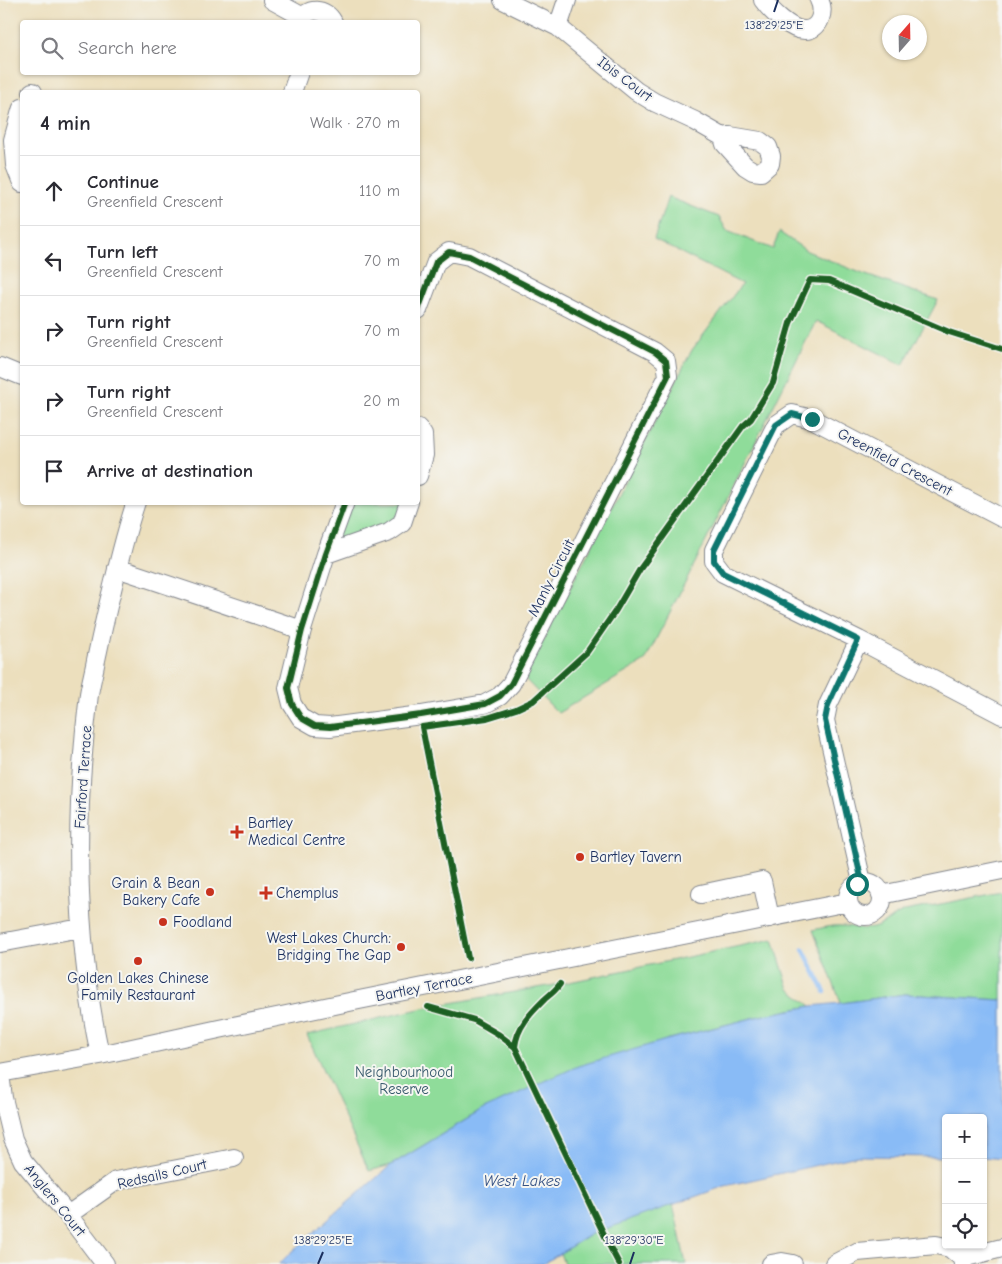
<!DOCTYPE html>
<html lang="en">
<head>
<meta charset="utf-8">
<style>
  :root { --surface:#fff; --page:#f2f2f3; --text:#2b2b33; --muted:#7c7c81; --line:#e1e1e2 }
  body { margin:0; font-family:"Comic Neue",sans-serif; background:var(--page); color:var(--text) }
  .controls { position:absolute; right:15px; bottom:15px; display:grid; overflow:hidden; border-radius:5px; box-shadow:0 1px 4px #0004 }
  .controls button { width:45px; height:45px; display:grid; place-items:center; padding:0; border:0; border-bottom:1px solid var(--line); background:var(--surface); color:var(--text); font:25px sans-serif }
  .compass { position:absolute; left:882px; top:15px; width:45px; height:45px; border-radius:50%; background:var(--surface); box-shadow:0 1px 4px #0004; rotate:20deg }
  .stop { position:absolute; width:15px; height:15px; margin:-11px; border:4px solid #0f766e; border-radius:50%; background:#fff }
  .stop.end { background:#0f766e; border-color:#fff; box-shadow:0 1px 5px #0008 }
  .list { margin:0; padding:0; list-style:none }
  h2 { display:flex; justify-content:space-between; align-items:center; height:65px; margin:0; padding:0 20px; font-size:21px }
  h2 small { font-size:16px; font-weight:400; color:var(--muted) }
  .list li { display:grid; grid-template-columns:32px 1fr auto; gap:15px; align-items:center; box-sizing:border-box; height:70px; padding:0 20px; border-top:1px solid var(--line) }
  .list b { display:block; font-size:19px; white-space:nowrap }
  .list p { margin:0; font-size:16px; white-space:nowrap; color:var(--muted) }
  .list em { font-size:16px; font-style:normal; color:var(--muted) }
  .icon { flex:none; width:28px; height:28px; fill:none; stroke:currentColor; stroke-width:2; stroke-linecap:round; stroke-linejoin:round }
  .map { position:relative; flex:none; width:1002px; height:1264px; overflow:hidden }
  .search { position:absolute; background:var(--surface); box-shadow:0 1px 4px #0004; left:20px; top:20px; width:400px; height:55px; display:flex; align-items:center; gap:12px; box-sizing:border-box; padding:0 18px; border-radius:5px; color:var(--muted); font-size:19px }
  .panel { position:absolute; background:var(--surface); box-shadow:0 1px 4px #0004; left:20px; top:90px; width:400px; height:415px; border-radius:5px }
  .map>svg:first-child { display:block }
  .green { fill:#8fdc9a; stroke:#55867c }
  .water { fill:#89bbf6; stroke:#5275aa }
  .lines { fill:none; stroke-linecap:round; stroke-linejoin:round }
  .stream { stroke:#89bbf6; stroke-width:4.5 }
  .minor-casing { stroke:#84878e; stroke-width:20 }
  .minor { stroke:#fff; stroke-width:18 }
  .cycleway-casing { stroke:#f6f6f2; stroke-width:9 }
  .cycleway { stroke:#1b5e20; stroke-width:6 }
  .route { stroke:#0f766e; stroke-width:6 }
  .ticks { fill:none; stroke:#1b2f5e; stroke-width:2 }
  .poi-dot { fill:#c8321e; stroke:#f6f6f2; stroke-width:2 }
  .labels { text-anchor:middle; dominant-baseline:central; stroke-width:4; stroke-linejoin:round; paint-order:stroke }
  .street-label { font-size:15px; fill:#1b2f5e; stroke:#f6f6f2 }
  .poi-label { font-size:15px; fill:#1b2f5e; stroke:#f6f6f2; text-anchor:start }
  .park-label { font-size:15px; fill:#385a6d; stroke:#f6f6f2 }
  .water-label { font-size:16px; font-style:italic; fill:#365284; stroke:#f6f6f2 }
  .ticks-label { font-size:12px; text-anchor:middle; fill:#1b2f5e; stroke:#f6f6f2; stroke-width:4; stroke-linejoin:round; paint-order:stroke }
</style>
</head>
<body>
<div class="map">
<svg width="1002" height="1264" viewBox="0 0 1002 1264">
  <rect width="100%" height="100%" fill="#f6f6f2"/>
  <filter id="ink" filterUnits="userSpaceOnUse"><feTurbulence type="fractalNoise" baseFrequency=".02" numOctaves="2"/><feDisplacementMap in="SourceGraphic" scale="10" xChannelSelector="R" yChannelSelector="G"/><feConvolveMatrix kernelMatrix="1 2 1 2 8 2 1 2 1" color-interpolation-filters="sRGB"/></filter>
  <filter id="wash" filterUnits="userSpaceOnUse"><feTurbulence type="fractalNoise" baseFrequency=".0096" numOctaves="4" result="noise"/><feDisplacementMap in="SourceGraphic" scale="20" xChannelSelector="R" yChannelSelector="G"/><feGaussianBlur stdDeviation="1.12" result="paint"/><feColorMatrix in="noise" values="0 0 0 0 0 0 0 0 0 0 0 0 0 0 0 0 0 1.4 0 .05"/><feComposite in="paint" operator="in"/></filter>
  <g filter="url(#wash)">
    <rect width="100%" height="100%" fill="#ecdfbd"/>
    <path class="green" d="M668,197l51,20 8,14 46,18 6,-17 28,19 56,23 75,26 -35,65 -87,-44 -117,234 -54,106 -87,52 -34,-35 168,-328 50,-66 -88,-45z
      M345,503h64l-7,20 -76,31z
      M1002,892v108l-97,-6 -64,9 -28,-73c9,-2 19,-5 28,-4 11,0 21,4 32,2 11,-3 21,-13 32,-17z
      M773,939l16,50 22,17 -51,10 -94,24 -182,69 -93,56 -22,6 -62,-136 121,-28 132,-23z
      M673,1204l13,60h-122l-4,-11 31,-19z"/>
    <path class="water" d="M905,994l97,6v159l-19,-2v-39h-37v39l-89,-1 -132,30 -134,48 -48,30h-264l12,-12 100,-87 93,-56 94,-43 88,-26 94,-24 51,-10 30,-3z"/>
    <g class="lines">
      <path class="stream" d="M803,949l22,43"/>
    </g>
  </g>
  <g filter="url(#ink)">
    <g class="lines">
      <g class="minor-casing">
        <path id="minor" d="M272,0l31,17
          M503,0l55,27 9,-27
          M763,0c7,10 28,31 42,30 15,0 20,-19 14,-30
          M301,22c5,-16 25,-14 32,0
          M558,27l78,64 18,11 41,19 28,16 7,-1 30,5 8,6 3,9 -1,8 -9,8 -8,-1 -8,-5 -20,-22 -2,-7
          M32,92h1
          M292,92l7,-20
          M22,108l-1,3 -8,29 2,25 7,18
          M0,367l22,9
          M418,428l5,7 1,20 -6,21
          M345,502l-19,52 -24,76 -14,58 4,16 9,14 14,8 15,1 91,-12 64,-11 15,-8 11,-12 157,-308 -2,-15 -11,-9 -186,-96 -20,-4 -13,10 -18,48
          M1002,518l-190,-99 -20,-5 -16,11 -62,125v11l9,12 136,67 143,75
          M326,554l63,-22 13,-9 7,-21
          M117,568l185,62
          M859,640l-31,65 -3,15 37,162
          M848 899a17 17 0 1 1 34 0a17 17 0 1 1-34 0Z
          M701,894l61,-13 8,37
          M881,895l121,-25
          M0,943l81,-15
          M100,1055c-25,-118 -26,-241 -11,-361 2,-12 5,-23 7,-34 5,-23 10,-47 16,-70 7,-29 14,-59 24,-88
          M0,1073l100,-18 119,-26 135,-28 494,-99
          M0,1073l3,25 10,41 10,22 45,54 37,49
          M68,1215l48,-34 118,-23
          M962,1258l40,-10
          M771,1264l11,-2 11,2
          M834,1264l23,-12 79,-7 14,3 12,10 1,6"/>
      </g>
      <use href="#minor" class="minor"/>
      <g class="cycleway-casing">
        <path id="cycleway" d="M345,502l-19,52 -24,76 -14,58 4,16 9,14 14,8 15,1 91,-12 64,-11 15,-8 11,-12 157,-308 -2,-15 -11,-9 -186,-96 -20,-4 -13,10 -18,48
          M468,958l-46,-231 65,-9 29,-9 17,-8 54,-49 29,-42 24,-41 103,-143 8,-7 22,-36 17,-60 20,-43 19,1 120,51 53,17
          M428,1007l46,13 24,14 17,13 95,200 9,17
          M515,1047c2,-21 17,-35 31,-49 5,-4 10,-8 14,-14"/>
      </g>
      <use href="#cycleway" class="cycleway"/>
    </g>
  </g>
  <g class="lines" filter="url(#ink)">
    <path class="route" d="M812,419l-20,-5 -16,11 -62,125v11l9,12 135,67 -30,65 -3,15 37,162 -5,2"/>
  </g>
  <path class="ticks" d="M774,12l4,-12M318,1264l5,-12M630,1264l4,-12"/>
  <g class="poi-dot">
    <path d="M234.5 824.5h5v5h5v5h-5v5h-5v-5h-5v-5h5z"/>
    <circle cx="580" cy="857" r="5"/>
    <circle cx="210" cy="892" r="5"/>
    <path d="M263.5 885.5h5v5h5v5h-5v5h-5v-5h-5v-5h5z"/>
    <circle cx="163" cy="922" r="5"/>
    <circle cx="401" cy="947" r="5"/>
    <circle cx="138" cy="961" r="5"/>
  </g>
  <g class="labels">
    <g class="street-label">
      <text transform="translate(625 79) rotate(37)">Ibis Court</text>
      <text transform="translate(895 462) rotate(28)">Greenfield Crescent</text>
      <text transform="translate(551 578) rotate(-63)">Manly Circuit</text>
      <text transform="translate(83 777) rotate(-86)">Fairford Terrace</text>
      <text transform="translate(424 987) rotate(-11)">Bartley Terrace</text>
      <text transform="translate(162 1174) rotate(-13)">Redsails Court</text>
      <text transform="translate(55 1200) rotate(51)">Anglers Court</text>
    </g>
    <g class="poi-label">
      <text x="248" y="823">Bartley<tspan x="248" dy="17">Medical Centre</tspan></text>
      <text x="590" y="857">Bartley Tavern</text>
      <text x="200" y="883" text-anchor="end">Grain &amp; Bean<tspan x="200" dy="17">Bakery Cafe</tspan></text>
      <text x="276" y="893">Chemplus</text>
      <text x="173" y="922">Foodland</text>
      <text x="391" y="938" text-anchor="end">West Lakes Church:<tspan x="391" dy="17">Bridging The Gap</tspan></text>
      <text x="138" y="978" text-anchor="middle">Golden Lakes Chinese<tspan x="138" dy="17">Family Restaurant</tspan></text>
    </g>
    <g class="park-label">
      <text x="404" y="1072">Neighbourhood<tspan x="404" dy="17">Reserve</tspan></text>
    </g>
    <g class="water-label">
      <text x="522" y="1181">West Lakes</text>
    </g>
  </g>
  <g class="ticks-label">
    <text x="774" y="29">138°29'25"E</text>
    <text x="323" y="1244">138°29'25"E</text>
    <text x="634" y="1244">138°29'30"E</text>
  </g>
</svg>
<div class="controls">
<button>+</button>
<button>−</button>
<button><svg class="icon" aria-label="locate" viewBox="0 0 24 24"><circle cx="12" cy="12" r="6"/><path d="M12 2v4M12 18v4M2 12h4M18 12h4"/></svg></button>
</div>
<svg class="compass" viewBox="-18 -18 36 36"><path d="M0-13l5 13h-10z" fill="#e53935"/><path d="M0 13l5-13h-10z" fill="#7c7c81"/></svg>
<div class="stop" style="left:857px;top:884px"></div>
<div class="stop end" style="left:812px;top:419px"></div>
<div class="search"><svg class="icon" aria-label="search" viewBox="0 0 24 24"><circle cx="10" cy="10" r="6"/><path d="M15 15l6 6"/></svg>Search here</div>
<section class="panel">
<h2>4 min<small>Walk · 270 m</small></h2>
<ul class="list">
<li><svg class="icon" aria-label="ahead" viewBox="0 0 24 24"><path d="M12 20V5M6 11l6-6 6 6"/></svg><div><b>Continue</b><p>Greenfield Crescent</p></div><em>110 m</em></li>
<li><svg class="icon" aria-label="left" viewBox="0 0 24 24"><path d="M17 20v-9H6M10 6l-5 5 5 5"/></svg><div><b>Turn left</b><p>Greenfield Crescent</p></div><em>70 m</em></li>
<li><svg class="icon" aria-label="right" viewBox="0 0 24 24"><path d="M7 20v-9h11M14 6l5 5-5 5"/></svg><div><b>Turn right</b><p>Greenfield Crescent</p></div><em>70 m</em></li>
<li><svg class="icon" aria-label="right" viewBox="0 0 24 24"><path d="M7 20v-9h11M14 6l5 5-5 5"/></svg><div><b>Turn right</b><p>Greenfield Crescent</p></div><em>20 m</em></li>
<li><svg class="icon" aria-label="arrive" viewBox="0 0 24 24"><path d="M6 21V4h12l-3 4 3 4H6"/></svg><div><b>Arrive at destination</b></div></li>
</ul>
</section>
</div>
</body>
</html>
